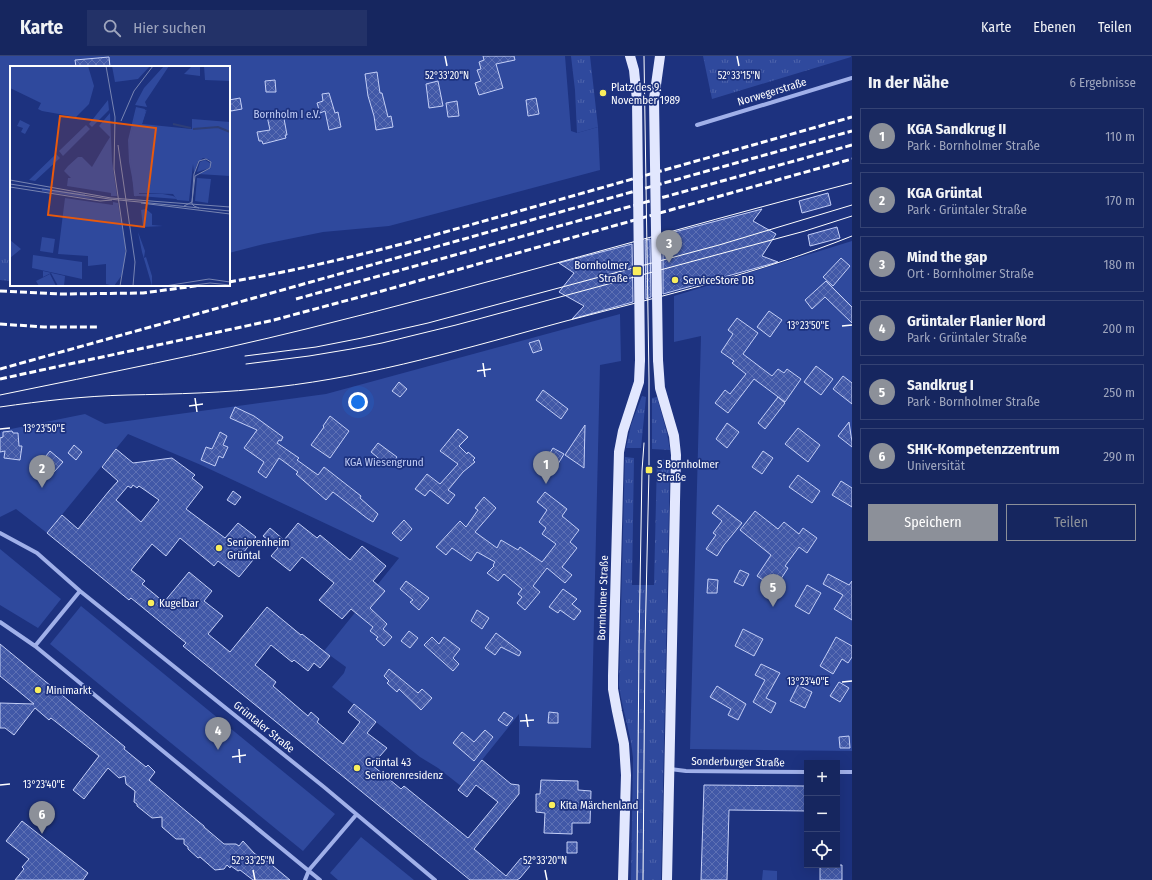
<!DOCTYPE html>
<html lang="de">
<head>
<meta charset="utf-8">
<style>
  :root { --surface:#16265f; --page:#233268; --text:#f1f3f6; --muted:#9ea5bd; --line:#354374; --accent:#8c9099 }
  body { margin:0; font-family:"Fira Sans Condensed",sans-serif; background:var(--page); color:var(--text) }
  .controls { position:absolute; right:12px; bottom:12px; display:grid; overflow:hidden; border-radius:0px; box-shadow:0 4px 16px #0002 }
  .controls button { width:36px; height:36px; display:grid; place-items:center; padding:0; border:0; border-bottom:1px solid var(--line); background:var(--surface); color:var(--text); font:20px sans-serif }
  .you { position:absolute; left:358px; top:346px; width:14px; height:14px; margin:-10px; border:3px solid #fff; border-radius:50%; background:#1a73e8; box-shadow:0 0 0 6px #1a73e833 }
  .badge { display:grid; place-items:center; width:26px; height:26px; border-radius:50%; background:var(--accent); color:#fff; font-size:13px; font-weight:700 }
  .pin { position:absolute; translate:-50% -33px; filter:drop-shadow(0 1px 2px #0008) }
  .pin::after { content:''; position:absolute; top:21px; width:14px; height:12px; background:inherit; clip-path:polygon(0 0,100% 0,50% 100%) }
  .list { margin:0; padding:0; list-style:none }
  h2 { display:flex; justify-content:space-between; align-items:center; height:52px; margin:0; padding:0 16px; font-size:17px }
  h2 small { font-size:13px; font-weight:400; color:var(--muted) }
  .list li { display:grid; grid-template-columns:26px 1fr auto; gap:12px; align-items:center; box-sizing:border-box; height:56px; margin:0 8px 8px; padding:0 8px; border:1px solid var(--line); border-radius:0px }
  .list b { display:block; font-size:15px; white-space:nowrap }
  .list p { margin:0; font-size:13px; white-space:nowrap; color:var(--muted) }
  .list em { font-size:13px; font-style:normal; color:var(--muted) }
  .actions { display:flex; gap:8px; padding:12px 16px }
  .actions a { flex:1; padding:9px 0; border:1px solid var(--accent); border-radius:0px; text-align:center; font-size:14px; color:var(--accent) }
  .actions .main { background:var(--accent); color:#fff }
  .icon { flex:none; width:22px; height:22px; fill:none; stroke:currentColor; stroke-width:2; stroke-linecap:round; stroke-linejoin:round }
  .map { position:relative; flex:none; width:852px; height:824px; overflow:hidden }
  header { display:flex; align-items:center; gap:24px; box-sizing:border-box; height:56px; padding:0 20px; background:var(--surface); border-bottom:1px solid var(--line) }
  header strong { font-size:19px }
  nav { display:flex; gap:22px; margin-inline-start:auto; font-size:14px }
  .search { width:280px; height:36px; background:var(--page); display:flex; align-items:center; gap:10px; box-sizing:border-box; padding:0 14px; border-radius:0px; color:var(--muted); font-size:15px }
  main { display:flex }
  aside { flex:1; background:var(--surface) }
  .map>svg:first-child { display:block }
  .grass { fill:url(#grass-tufts) }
  .green { fill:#2f499d }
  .building { fill:url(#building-cross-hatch); stroke:#c4cff7; fill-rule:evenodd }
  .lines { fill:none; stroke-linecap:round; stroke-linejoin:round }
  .street { stroke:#a0b0e9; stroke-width:4 }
  .primary { stroke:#e2e7fe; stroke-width:10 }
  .tram { stroke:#fff; stroke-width:1 }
  .rail { stroke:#fff; stroke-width:3; stroke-dasharray:7 3; stroke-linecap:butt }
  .primary-bridge { stroke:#e2e7fe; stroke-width:10 }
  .ticks { fill:none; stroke:#fff; stroke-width:1.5 }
  .poi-dot { fill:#f9ee5d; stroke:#1d327f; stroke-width:1.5 }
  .labels { text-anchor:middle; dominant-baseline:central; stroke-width:3.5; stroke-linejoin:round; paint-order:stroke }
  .poi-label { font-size:11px; fill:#fff; stroke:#1d327f; text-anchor:start }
  .street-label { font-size:11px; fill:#fff; stroke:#1d327f }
  .park-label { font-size:11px; fill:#c4cff7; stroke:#1d327f }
  .inset-river { fill:none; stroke:#2e3e77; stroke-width:2 }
  .inset-road { fill:none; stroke:#7784b2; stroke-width:1 }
  .view { fill:#e8590c; fill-opacity:0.15; stroke:#e8590c; stroke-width:2 }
  .inset-edge { fill:none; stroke:#fff; stroke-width:2 }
  .ticks-label { font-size:10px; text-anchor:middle; fill:#fff; stroke:#1d327f; stroke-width:3.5; stroke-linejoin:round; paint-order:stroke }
</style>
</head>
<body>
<header>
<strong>Karte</strong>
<div class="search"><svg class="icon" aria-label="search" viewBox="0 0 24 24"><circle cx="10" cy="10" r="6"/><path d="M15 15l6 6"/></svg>Hier suchen</div>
<nav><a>Karte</a><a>Ebenen</a><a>Teilen</a></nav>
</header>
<main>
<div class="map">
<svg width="852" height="824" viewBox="0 0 852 824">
  <defs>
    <pattern id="grass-tufts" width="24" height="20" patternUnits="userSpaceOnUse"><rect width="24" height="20" fill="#2f499d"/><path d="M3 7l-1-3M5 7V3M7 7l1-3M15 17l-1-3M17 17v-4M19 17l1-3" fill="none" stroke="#4e64ac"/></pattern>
    <pattern id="building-cross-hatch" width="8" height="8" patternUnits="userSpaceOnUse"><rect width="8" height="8" fill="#4158a7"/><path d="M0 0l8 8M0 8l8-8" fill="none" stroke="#5e71b4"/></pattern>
  </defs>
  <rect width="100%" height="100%" fill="#1d327f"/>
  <path class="grass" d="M571,0h19l8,71 -21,6 -2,-43z
    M703,0h148v1l-139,42z
    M0,144l11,1v80l-11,-1z
    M642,340l4,1 -5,51h-15l5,-23z
    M657,341l10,36 3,17 -18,-1v-51z
    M625,401l9,1 -2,127h22l3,-126 13,1 -9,420h-30l2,-122c-2,-25 -11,-48 -14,-73z"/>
  <path class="green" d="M0,0h565l6,75 6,2 21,-6 2,43 -211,56 -66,6 -59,12 -35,9v-186h-218v191l-11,-1z
    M852,185v510l-162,-2 11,-413 -27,6v-46z
    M620,258l1,47 -21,4 -9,383 -72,-2v-32l-58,72 -23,-18 -18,-11 -88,-70 12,-14 2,-6 -22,-16 75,-93 -198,-93 -73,-31 -81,99 -31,-24 -16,8v-83l1,-3 84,-17 20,10 221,-30z
    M0,493l61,50 -23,29 -38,-23z
    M81,550l254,208 -32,37 -253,-207z
    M361,781l53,43h-76l-8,-7z
    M763,814l14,1v9h-15z"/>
  <path class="building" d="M483,0h31l1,4 -19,4 7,24 -24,7 -4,-12 6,-2 -4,-11 4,-1 -2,-7 5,-2z
    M109,1l1,10h-34l-1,-7z
    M377,16l3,21h2l6,24 3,-1 2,11 -17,3 -2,-14 -6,-20 -3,-22z
    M275,24l1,12h-10l-1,-11z
    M438,25l5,25 -14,2 -3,-24z
    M329,37l6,20 3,-1 3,15 -12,3 -4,-19 -5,2 -3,-10 6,-2 -1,-7z
    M240,42l2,11 -11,2v-1h-2v-10z
    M536,42l3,16 -11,2 -2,-16z
    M457,45l2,15 -11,1 -2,-14z
    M283,57l4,22h-2l1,3 -23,6 -1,-3h-3l-2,-9 13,-2 -3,-14z
    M828,137l3,12 -29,8 -3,-12z
    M762,153l-9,12 23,13 -14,22 16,6 -115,32v-59z
    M837,171l3,11 -30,8 -2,-11z
    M650,183l1,58 -5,2 -1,-59z
    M632,188l1,58 -61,17 12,-13 -25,-14 15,-19 -15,-10z
    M841,202l9,8 -17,20 -10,-9z
    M826,225l26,26v16l-27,-26 -13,12 -7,-9z
    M769,255l13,9 -12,17 -13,-10z
    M737,262l21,15 -15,21 29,22 6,-7 6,4 3,-4 14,10 -16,23 -31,-23 -26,34 -13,-10 10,-13 5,4 16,-20 -14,-11 2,-2 -13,-9 12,-18 -5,-4z
    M539,284l3,10 -9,3 -4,-10z
    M816,310l17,13 -12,16 -17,-13z
    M843,320l9,7v21l-19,-15z
    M399,326l8,7 -7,8 -8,-6z
    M543,334l25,19 -7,10 -25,-19z
    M778,341l7,6 -20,26 -7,-6z
    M235,351l19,9 29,21 -2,4 -2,-1 -2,3 22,15 -2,2 21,15 6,-8 37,29 -1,2 18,16 -5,8 -5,-3 -35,-27 -7,8 -30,-26 2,-2 -19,-14 -13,20 -8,-6 6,-10 -20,-14 13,-18 -27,-12z
    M330,360l19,15 -19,27 -19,-13 13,-18 -1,-1z
    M849,366l3,20v5l-14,-11z
    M727,367l12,9 -12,16 -11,-9z
    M585,369l-1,43 -19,-13z
    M798,372l22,17 -12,17 -23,-18z
    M458,373l10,8 -9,9 8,8 1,-2 7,6 -2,2 2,2 -12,10 -15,18 7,5 -7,9 -18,-14 -5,6 -10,-7 12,-15 13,10 18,-20 -18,-13z
    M12,375l1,2h5l1,13h3l-2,14 -16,-2 1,-7 -5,1v-14l3,-1v-5z
    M220,376l7,4 -4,9 5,2 -5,11 -4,-2 -4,10 -14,-6 5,-13 6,2z
    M378,387l19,14 -8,10 -18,-15z
    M74,389l8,7 -6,8 -8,-7z
    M553,392l11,6 -6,10 -11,-6z
    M116,393l17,14 39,-5 23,17 -3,3 11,9 -17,22 39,29 13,-15 18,14 -13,16 10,7 -14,17 -21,-16 -4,5 -34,-28 -14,18 -14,-12 -21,26 14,11 -3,3 22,18 25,-30 23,19 -8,10 19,15 -15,18 22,18 37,-45 34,28 1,-1 28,22 -10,12 -6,-5 -6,8 -14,-11 -2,2 -21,-17 -16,20 21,17 -3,4 35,30 3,-4 8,7 -2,3 26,22 17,-22 -12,-10 6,-8 22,18 -9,11 20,15 -15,17 29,24 3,-3 64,52 30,-36 -22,-17 -9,12 -9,-7 24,-30 29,24 8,1v9l-45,55 32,27 15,-18 9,8 -10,12 -3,2h-47l-287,-234 3,-3 -55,-45 -2,2 -82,-67 15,-18 16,14 31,-38 9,-10 -16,-14zM133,429l4,3 2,-2 20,14 -18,22 -25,-22 12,-14 3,2z
    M50,395l13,11 -9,10 -13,-10z
    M763,395l10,7 -11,16 -10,-7z
    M798,419l22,16 -8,12 -23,-16z
    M841,425l11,7v19l-20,-12z
    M233,435l8,6 -6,8 -8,-5z
    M545,436l22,17 -5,7 17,14 -9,12 7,6 -15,19 10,8 -7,8 -18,-15 -14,18 7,6 -15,18 -8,-7 5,-6 -4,-3 4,-5 -18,-15 -6,7 -11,-8 7,-7 -1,-1 2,-3 -18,-10 -6,9 -19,-13 -6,7 -10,-8 24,-26 6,6 12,-17 -3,-2 9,-11 12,11 -21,24 22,16 4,-8 17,10 2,-3 22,15 14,-18 -14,-10 4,-6 -7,-6 8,-12 -10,-8z
    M718,449l24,18 -18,22 -7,11 -11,-7 10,-14 -3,-2 9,-12 -10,-8z
    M755,455l23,18 6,-7 15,12 4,-6 14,10 -10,15 -8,-6 -14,19 3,2 -13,20 -18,-12 14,-21 -31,-25z
    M404,464l8,9 -11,12 -9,-8z
    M298,467l19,15 3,-3 30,25 12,-14 24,20 -13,15 12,10 -15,17 17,16 -4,5 9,8 -8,9 -8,-7 2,-2 -8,-6 3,-4 -22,-18 -9,10 -23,-19 15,-17 -32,-26 -12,14 -19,-15 7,-8 -15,-12 7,-8 14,12z
    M740,514l9,4 -6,12 -9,-4z
    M828,518l21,11 3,-4v39l-18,-11 9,-14 -20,-11z
    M708,523l10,1 -1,13h-10z
    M406,525l23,17 -10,12 -9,-8 3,-2 -13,-11z
    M807,529l14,8 -12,21 -14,-8z
    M563,533l14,10 -5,5 9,7 -7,9 -14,-10 -2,3 -9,-6z
    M477,554l12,8 -7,11 -11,-8z
    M743,573l20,10 -9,17 -19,-10z
    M409,575l9,7 -8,10 -9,-7z
    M496,577l25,19 -2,4 -18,-9 -6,8 -10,-7z
    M432,581l7,7 5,-7 16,12 -7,9 6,6 -6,7 -29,-26z
    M836,581l16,9v11l-4,6 -6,-4 -9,15 -13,-8z
    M0,588l125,103 -1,2 22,18 2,-2 7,7 -6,8 50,42 5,4v1l20,17h12l3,2 4,-5 11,12 10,8h3l23,19h-37l-13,-10 -2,1 -7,-5 -1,2 -3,-3 -3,4 -9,1 -15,-13 -2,1 -10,-9v-2l-4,-3v-5h-8l-14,-12v-10l-10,1 -15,-12v-2l-3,-2 1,-11 -9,-7 -1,-8 -6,2 -11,-10 -24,31 -11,-9 26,-34 -48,-38 -2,2 -14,-12 -21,27 -9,-7h-5v-25l34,1 -34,-28z
    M761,608l19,9 -14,25 10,5 -5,10 -18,-11 12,-22 -10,-5z
    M389,613l29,24 4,-4 10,9 -11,12 -22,-21 -2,3 -10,-9 2,-2 -5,-5z
    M839,626l10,6 -9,14 -10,-6z
    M798,629l14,7 -7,16 -15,-7z
    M717,630l29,18 -8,16 -10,-5 3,-6 -21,-12z
    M504,656l9,6 -6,8 -9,-6z
    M549,656l9,1v10h-10z
    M485,674l8,7 -19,24 -21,-18 9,-11 12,10z
    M849,680l1,12h-10l-1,-11z
    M541,724l37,1v9l13,1 -1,32h-18v11l-28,-1 1,-20 -9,-1v-18h4z
    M704,729l103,1v25l-78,-1 -2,70h-26z
    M22,765l66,52 -5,7h-68l9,-11 -2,-2 7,-8 -23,-18z
    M567,786h10v11h-10z
    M820,809h22v15h-22z"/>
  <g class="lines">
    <path class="street" d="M697,69l155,-47
      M0,477l37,20 43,38 244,196 111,93
      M0,566l35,24 285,234
      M35,590l45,-55
      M670,713l16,2 121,1
      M837,716h15
      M305,824l4,-10 47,-55"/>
    <path class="primary" d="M630,0l4,14 3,30
      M654,43l6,-43
      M658,304l2,28 14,48 2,19 -9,425
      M623,824l3,-105 -2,-31 -7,-33 -4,-22v-13l6,-224 4,-21 16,-49 1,-22"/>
    <path class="tram" d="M245,300l71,-9 46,-9 66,-15 291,-78 133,-40
      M246,308l63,-8 42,-7 31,-6 74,-18 349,-94 47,-15
      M0,339c102,-21 205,-41 306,-66 183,-45 364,-99 546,-146
      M0,351c42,-6 84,-11 127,-12 49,-1 99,-2 149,-8 98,-11 194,-40 290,-66 96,-25 194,-48 286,-85
      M637,824l2,-235 3,-174 2,-28
      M643,824l2,-235 4,-175v-91l-5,-323"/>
    <path class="rail" d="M229,226c60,-10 119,-24 177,-39l446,-126
      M0,235l60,3 83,-1 60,-8
      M296,243l556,-154
      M0,268l44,3h54
      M0,313c284,-79 568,-160 852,-238
      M0,323l274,-59 108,-29 470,-132"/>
    <path class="primary-bridge" d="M654,43l4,261
      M637,44l3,260"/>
  </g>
  <path class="ticks" d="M445,0l2,10M737,0l2,10M842,270l10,-1M483,307l2,14M477,315l14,-2M195,342l2,14M189,350l14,-2M0,373l10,-1M842,626l10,-1M526,658l2,13M520,665l14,-1M239,693l1,14M232,701l14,-2M0,729l10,-1M253,814l2,10M545,814l2,10"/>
  <g class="poi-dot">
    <circle cx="603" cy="37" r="4"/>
    <rect x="632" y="210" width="10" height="10" rx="2"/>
    <circle cx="675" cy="224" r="4"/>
    <rect x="645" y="410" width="8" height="8" rx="2"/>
    <circle cx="219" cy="492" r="4"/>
    <circle cx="151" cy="547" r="4"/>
    <circle cx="38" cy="634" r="4"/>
    <circle cx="357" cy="712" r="4"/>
    <circle cx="552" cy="749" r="4"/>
  </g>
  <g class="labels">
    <g class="poi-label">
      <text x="611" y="31">Platz des 9.<tspan x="611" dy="13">November 1989</tspan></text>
      <text x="628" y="209" text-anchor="end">Bornholmer<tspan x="628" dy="13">Straße</tspan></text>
      <text x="683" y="224">ServiceStore DB</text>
      <text x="657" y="408">S Bornholmer<tspan x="657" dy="13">Straße</tspan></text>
      <text x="227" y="486">Seniorenheim<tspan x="227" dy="13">Grüntal</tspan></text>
      <text x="159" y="547">Kugelbar</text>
      <text x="46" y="634">Minimarkt</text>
      <text x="365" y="706">Grüntal 43<tspan x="365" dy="13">Seniorenresidenz</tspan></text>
      <text x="560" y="749">Kita Märchenland</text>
    </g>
    <g class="street-label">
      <text transform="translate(772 36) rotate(-17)">Norwegerstraße</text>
      <text transform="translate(603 542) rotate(-88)">Bornholmer Straße</text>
      <text transform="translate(264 671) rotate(39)">Grüntaler Straße</text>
      <text transform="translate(738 706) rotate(1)">Sonderburger Straße</text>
    </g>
    <g class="park-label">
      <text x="287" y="58">Bornholm I e.V.</text>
      <text x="384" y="406">KGA Wiesengrund</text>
    </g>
  </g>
  <g transform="translate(10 10)">
    <rect width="220" height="220" fill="#1d327f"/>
    <path d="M102,0h38l-12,13 -23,3zM182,0h8v10l-16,-2zM194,0h26v15l-25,-1zM126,41l9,2 -6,15 8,-15 -5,15 -6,74 -7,-36 -1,-22zM32,122l43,6v2l14,4 -57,-9zM128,128h25l10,2 2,1 2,2 -38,-3zM136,143l6,5v11l11,1 -20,1 -2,-17zM128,166l7,19 -1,7 2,-1 6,19v10l-10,-34z" fill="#2f499d"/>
    <path d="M33,205l22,5 -1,10h-6l-7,-13 -8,4z" fill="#2f499d"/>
    <path d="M0,0h78l6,20 -5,18 -13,13 -34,-6 -4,-2 3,-6 -31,-15z" fill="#2f499d"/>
    <path d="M154,0h5l-24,36 2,5 -12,-2 9,-17zM98,34l1,10 -17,17 -3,-3zM127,42l9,2 -4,14 50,5v-10l38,3v54l-32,-2 13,-6 -1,-8 -7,-2 -5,4 -4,11 -1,-9 -4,37 -12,-1 -4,-6 -34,-1v3h-5l-5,-53zM100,47l2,48 5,35h-6v-3l-44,-7 1,-8h3l-7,-7 4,-5 10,-9h4l10,10 13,-22 5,-8 -11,-11zM10,54l10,5 -5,9 -4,-2 2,-4 -6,-2zM76,59l4,4 -27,27 -4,-5zM46,88l4,4 -25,23 -6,-1zM195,94l5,3v5l-13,4 3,-10zM187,112l14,1 -3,24 -13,-2zM55,132l48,7v-3l5,1 7,40v15l-3,17 -8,11 -8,-2v-20l-18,2v-10l-30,-2zM32,171l13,2 -2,14 -13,-2zM0,174l11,9 -11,9zM23,189l49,7v17l-50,-11zM40,208l6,12h-17l-3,-5z" fill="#2f499d"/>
    <path class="inset-river" d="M163,58l18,4M183,63l25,-2 12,5"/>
    <path class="inset-road" d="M96,0l9,51 -1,52 12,82 -6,35M111,55l13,-30 19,-25M108,79l17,117 -2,24M0,114l101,18 119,9M0,118l99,15 121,12M0,121l90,14 12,-1M131,137l89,11M174,140l8,-4 3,-26 15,-8 1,-6 -5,-3 -7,2 -5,13 -2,28v2l2,2 5,2M155,220l44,-7 21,3M177,220l23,-3 20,2"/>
    <path class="view" d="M50,50l96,12 -12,99 -96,-12z"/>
    <rect width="220" height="220" class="inset-edge"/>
  </g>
  <g class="ticks-label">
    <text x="447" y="23">52°33'20"N</text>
    <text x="739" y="23">52°33'15"N</text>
    <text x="808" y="273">13°23'50"E</text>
    <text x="44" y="376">13°23'50"E</text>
    <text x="808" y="629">13°23'40"E</text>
    <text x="44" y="732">13°23'40"E</text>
    <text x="253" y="808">52°33'25"N</text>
    <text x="545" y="808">52°33'20"N</text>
  </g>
</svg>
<div class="controls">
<button>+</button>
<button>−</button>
<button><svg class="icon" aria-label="locate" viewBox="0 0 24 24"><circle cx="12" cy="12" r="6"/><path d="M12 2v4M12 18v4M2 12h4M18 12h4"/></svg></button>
</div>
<div class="you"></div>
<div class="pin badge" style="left:546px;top:428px">1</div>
<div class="pin badge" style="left:42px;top:432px">2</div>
<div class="pin badge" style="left:669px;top:207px">3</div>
<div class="pin badge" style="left:218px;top:694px">4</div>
<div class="pin badge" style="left:773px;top:551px">5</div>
<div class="pin badge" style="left:42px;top:778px">6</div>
</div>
<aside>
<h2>In der Nähe<small>6 Ergebnisse</small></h2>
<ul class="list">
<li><span class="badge">1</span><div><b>KGA Sandkrug II</b><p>Park · Bornholmer Straße</p></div><em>110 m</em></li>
<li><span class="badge">2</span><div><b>KGA Grüntal</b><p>Park · Grüntaler Straße</p></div><em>170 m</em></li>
<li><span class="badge">3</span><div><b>Mind the gap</b><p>Ort · Bornholmer Straße</p></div><em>180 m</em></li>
<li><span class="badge">4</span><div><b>Grüntaler Flanier Nord</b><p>Park · Grüntaler Straße</p></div><em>200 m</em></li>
<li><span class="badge">5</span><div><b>Sandkrug I</b><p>Park · Bornholmer Straße</p></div><em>250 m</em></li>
<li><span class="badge">6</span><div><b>SHK-Kompetenzzentrum</b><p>Universität</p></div><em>290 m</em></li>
</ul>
<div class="actions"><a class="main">Speichern</a><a>Teilen</a></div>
</aside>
</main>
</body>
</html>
